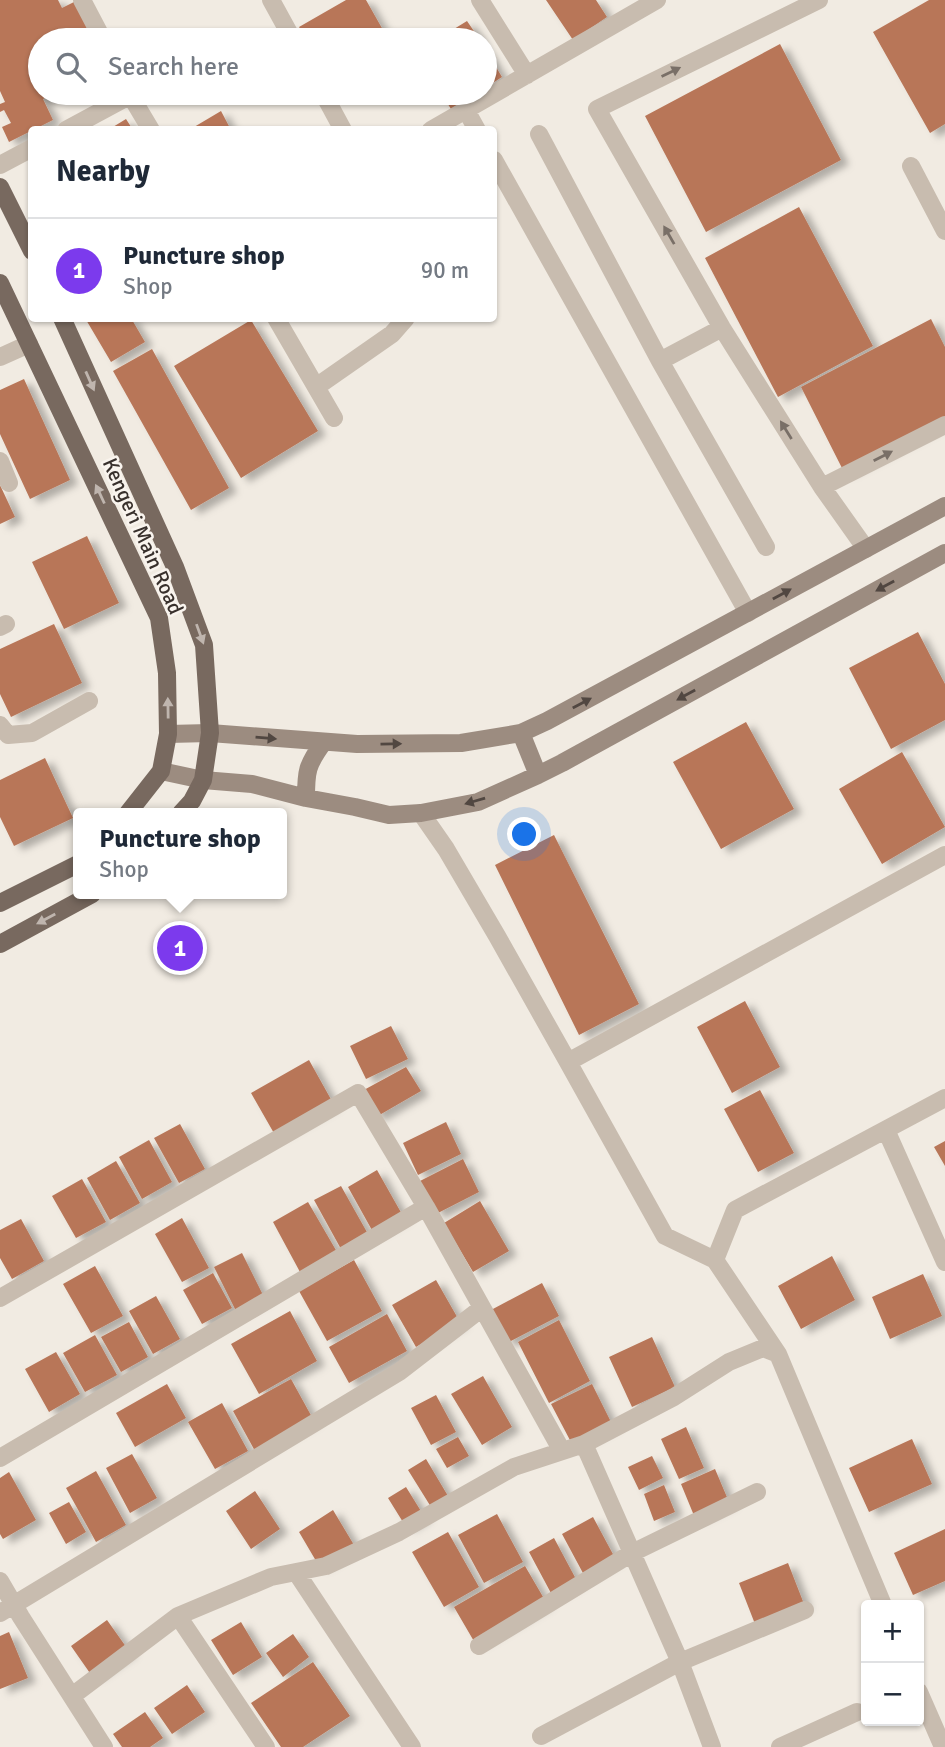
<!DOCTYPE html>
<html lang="en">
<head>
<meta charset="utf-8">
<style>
  :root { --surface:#fff; --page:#f6f6f7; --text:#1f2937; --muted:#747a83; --line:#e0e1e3; --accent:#7c3aed }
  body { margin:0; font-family:Signika,sans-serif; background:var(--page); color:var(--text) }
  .controls { position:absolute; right:21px; bottom:21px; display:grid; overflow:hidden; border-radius:7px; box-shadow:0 2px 5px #0004 }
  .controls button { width:63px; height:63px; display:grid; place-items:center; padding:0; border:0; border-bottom:2px solid var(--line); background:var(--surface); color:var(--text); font:35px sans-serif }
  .you { position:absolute; left:525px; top:835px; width:24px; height:24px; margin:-18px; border:5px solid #fff; border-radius:50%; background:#1a73e8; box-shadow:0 0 0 10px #1a73e833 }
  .badge { display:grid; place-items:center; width:46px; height:46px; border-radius:50%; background:var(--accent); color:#fff; font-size:23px; font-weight:700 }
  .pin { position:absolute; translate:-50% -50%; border:4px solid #fff; box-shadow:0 2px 7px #0006 }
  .popup { position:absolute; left:73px; top:808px; width:214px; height:91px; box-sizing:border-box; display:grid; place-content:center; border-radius:7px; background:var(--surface); filter:drop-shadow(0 2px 5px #0005); font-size:23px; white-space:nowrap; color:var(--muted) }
  .popup b { font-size:26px; color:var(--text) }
  .popup::after { content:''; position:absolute; left:50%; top:100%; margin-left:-14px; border:14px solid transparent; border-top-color:var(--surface) }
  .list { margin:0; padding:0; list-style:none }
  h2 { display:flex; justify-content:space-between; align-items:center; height:91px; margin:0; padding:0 28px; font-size:30px }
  h2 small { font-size:23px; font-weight:400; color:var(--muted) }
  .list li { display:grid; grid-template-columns:46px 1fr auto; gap:21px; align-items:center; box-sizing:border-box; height:105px; padding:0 28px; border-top:2px solid var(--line) }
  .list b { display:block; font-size:26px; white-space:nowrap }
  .list p { margin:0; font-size:23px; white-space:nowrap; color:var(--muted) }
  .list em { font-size:23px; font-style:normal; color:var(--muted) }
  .icon { flex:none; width:38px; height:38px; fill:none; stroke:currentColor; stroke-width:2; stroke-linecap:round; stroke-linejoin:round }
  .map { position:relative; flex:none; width:945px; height:1747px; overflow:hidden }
  .search { position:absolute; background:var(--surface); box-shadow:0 2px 5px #0004; left:28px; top:28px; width:469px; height:77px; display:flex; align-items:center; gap:18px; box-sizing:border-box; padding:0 24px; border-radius:38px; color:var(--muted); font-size:26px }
  .panel { position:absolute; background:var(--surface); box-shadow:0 2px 5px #0004; left:28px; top:126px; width:469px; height:196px; border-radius:7px }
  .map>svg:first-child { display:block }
  .building { fill:#b87658; filter:url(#shadow) }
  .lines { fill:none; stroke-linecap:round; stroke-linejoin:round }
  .minor { stroke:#c8bcaf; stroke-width:18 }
  .secondary { stroke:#9c8c80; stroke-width:18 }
  .primary { stroke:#78695f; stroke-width:18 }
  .oneway { fill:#796f67 }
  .oneway2 { fill:#bfb5ae }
  .oneway3 { fill:#514741 }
  .labels { text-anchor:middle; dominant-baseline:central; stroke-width:5; stroke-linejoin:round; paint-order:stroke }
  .street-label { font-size:21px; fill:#38302c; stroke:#f9f4ee }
</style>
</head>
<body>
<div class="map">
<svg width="945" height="1747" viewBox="0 0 945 1747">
  <defs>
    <filter id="shadow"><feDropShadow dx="8" dy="4.5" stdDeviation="3.5" flood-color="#0004"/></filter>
  </defs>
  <rect width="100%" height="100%" fill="#f1ebe2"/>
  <path class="building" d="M0,0h58l4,8 16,-8 19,40h-57v53h15l-12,6 10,21 -44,22 -7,-15 9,-4 -7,-13 -4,2v-8l5,-2 -5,-11z
    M346,0h20l17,30 -17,10h-59l-8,-13z
    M546,0h50l11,17 -34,23z
    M929,0h16v124l-15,9 -57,-101z
    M467,21l13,19h-44z
    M780,44l61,116 -135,72 -61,-116z
    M485,49l17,28 -17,11z
    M441,93h35l-25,16z
    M221,111l10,19h-42z
    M126,119l7,11h-25z
    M799,207l74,139 -95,51 -73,-139z
    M85,318h46l14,24 -34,20z
    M931,319l14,28v73l-101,52 -43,-85z
    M251,320l67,111 -77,47 -67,-112z
    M152,349l77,139 -38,22 -78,-139z
    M24,379l46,101 -40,19 -30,-65v-44z
    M0,485l15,32 -15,7z
    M87,536l32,67 -55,26 -32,-67z
    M54,624l28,59 -71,34 -11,-23v-45z
    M918,632l27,52v36l-54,29 -42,-81z
    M746,722l48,87 -73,40 -48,-87z
    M902,752l43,75 -63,37 -43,-75z
    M45,758l28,60 -59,28 -14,-29v-37z
    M554,835l85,169 -60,31 -84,-170z
    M745,1001l35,66 -48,26 -35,-66z
    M391,1026l17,33 -42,20 -16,-33z
    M309,1060l24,43 -58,32 -24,-42z
    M406,1067l15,24 -45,26 -14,-26z
    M760,1090l34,63 -36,19 -34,-63z
    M446,1122l15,32 -43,21 -15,-32z
    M180,1124l25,45 -26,14 -25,-45z
    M149,1140l23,42 -30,17 -23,-42z
    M945,1141v25l-11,-19z
    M463,1159l16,33 -43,22 -16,-33z
    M116,1161l24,42 -30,17 -23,-42z
    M377,1170l26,46 -30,16 -25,-45z
    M82,1179l24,43 -30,16 -24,-42z
    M341,1186l27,48 -27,15 -27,-49z
    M480,1201l29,50 -36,21 -29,-49z
    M308,1202l29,50 -37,20 -27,-50z
    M182,1218l27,50 -27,14 -27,-48z
    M21,1219l23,42 -32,18 -12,-21v-28z
    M242,1253l22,44 -28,14 -22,-44z
    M832,1256l23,44 -54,29 -23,-43z
    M354,1260l28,51 -55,30 -28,-50z
    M95,1266l28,50 -32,17 -28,-49z
    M213,1273l19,35 -30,16 -19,-34z
    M923,1274l19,42 -52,23 -18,-42z
    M436,1280l24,42 -44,25 -24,-42z
    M542,1283l17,33 -52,27 -16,-33z
    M156,1296l24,43 -27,15 -24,-43z
    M290,1311l27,50 -58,33 -28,-50z
    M387,1314l20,37 -58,32 -20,-36z
    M559,1320l31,61 -41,22 -31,-61z
    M129,1322l19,35 -27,15 -20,-35z
    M95,1335l22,40 -32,17 -22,-39z
    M652,1337l23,50 -43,20 -23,-50z
    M56,1352l24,42 -31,18 -24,-43z
    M483,1376l29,51 -30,18 -31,-51z
    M291,1379l22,40 -58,32 -22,-40z
    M167,1384l19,34 -51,29 -19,-34z
    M592,1384l20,40 -40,20 -21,-40z
    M436,1395l20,37 -25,13 -20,-37z
    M222,1403l26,48 -33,18 -27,-47z
    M686,1427l18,41 -25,11 -18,-40z
    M458,1437l11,19 -22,12 -11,-19z
    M912,1439l20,45 -63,28 -20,-44z
    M132,1454l25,44 -27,15 -24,-45z
    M652,1456l11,22 -24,12 -11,-23z
    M426,1459l22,37 -17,11 -23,-37z
    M715,1469l14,33 -34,16 -14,-34z
    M96,1471l30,54 -30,17 -30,-54z
    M9,1472l27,48 -33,19 -3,-5v-56z
    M664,1485l11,27 -21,9 -10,-27z
    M406,1487l18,29 -18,11 -18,-29z
    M255,1491l25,38 -29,20 -25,-38z
    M69,1502l17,30 -20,12 -17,-31z
    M333,1510l21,35 -35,21 -20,-34z
    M497,1514l26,48 -39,21 -26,-48z
    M593,1517l22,41 -31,17 -22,-41z
    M945,1529v52l-32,14 -19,-42z
    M448,1532l31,55 -35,20 -32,-55z
    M554,1538l23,43 -25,14 -23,-43z
    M788,1563l16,41 -49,20 -16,-41z
    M525,1566l21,36 -71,41 -21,-36z
    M107,1620l22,31 -37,25 -21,-30z
    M241,1622l21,35 -29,18 -22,-35z
    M9,1632l19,46 -28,11v-53z
    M293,1634l16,23 -26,20 -17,-24z
    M313,1662l37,54 -47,31h-22l-30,-44z
    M187,1685l18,27 -33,22 -18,-26z
    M145,1712l18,26 -13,9h-28l-9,-13z"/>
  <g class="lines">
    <path class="minor" d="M82,0l21,40
      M271,0l22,40
      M480,0l47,75
      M819,0l-222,109 125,219 100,159 44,62
      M129,93l22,37
      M323,93l20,37
      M466,110l11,20
      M66,130l65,-35
      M431,130l226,-130
      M539,134l121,227 106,186
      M494,160l254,453
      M0,165l32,-17
      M911,166l34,65
      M276,318l58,100
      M0,357l29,-13
      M660,361l62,-33
      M316,387l76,-53 14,-16
      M0,461l9,22
      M822,487l123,-62
      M0,627l6,-3
      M0,725l8,10 24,-2 57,-32
      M421,813l25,36 51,87 71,126 97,174 50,24 63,94 105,251
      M568,1062l377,-207
      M886,1130l59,132
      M715,1260l20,-50 210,-112
      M0,1298l358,-205 68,114 136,244
      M584,1444l90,-47 55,-35 34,-14 15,6
      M0,1458l426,-251
      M296,1572l116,175
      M0,1581l21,36 83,130
      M0,1613l399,-241 83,-64
      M178,1616l88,131
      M479,1646l153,-93 125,-61
      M919,1692l24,55
      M72,1696l106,-80 93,-39 55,-11 73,-34 115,-65 70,-23 96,218 32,85
      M541,1736l139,-74 125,-52
      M780,1747l77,-35"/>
    <path class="secondary" d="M521,733l17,42
      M168,734l42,-1 147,11 104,-1 60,-10 26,-12 398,-215
      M161,771l42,9 49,4 54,14 49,9 34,8 32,-2 57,-11 60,-27 24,-12 383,-210
      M306,798c0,-27 1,-33 17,-55"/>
    <path class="primary" d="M0,187l32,64
      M0,283l159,335 8,55 1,61 -7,37 -33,42
      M62,318l113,249 29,78 6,88 -7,47 -11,21 -11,12
      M0,903l78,-39
      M0,944l92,-50"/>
  </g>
  <defs><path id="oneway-solid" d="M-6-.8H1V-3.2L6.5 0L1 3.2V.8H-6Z" transform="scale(1.75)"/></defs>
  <g class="oneway">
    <use href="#oneway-solid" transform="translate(671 72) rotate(-26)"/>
    <use href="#oneway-solid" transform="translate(669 235) rotate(-120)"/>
    <use href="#oneway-solid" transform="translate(786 430) rotate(-122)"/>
    <use href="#oneway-solid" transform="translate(883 456) rotate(-27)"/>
  </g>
  <g class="oneway2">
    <use href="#oneway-solid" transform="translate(90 381) rotate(66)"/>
    <use href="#oneway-solid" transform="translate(100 494) rotate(-115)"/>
    <use href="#oneway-solid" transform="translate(200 634) rotate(70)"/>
    <use href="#oneway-solid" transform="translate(168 708) rotate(-91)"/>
    <use href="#oneway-solid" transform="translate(46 919) rotate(152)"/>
  </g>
  <g class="oneway3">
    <use href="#oneway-solid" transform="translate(885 586) rotate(151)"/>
    <use href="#oneway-solid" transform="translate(782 594) rotate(-29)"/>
    <use href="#oneway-solid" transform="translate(686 695) rotate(151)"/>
    <use href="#oneway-solid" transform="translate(582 703) rotate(-28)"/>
    <use href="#oneway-solid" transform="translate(266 738) rotate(5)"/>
    <use href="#oneway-solid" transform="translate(391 744) rotate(-1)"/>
    <use href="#oneway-solid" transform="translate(475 801) rotate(164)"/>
  </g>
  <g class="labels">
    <g class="street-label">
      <text transform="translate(143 536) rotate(66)">Kengeri Main Road</text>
    </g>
  </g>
</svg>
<div class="controls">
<button>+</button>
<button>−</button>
</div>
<div class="you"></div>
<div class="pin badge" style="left:180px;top:948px">1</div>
<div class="popup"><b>Puncture shop</b>Shop</div>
<div class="search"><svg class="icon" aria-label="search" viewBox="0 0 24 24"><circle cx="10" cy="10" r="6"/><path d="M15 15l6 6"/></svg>Search here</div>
<section class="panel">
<h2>Nearby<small></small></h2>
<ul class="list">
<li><span class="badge">1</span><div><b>Puncture shop</b><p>Shop</p></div><em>90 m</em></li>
</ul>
</section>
</div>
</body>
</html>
